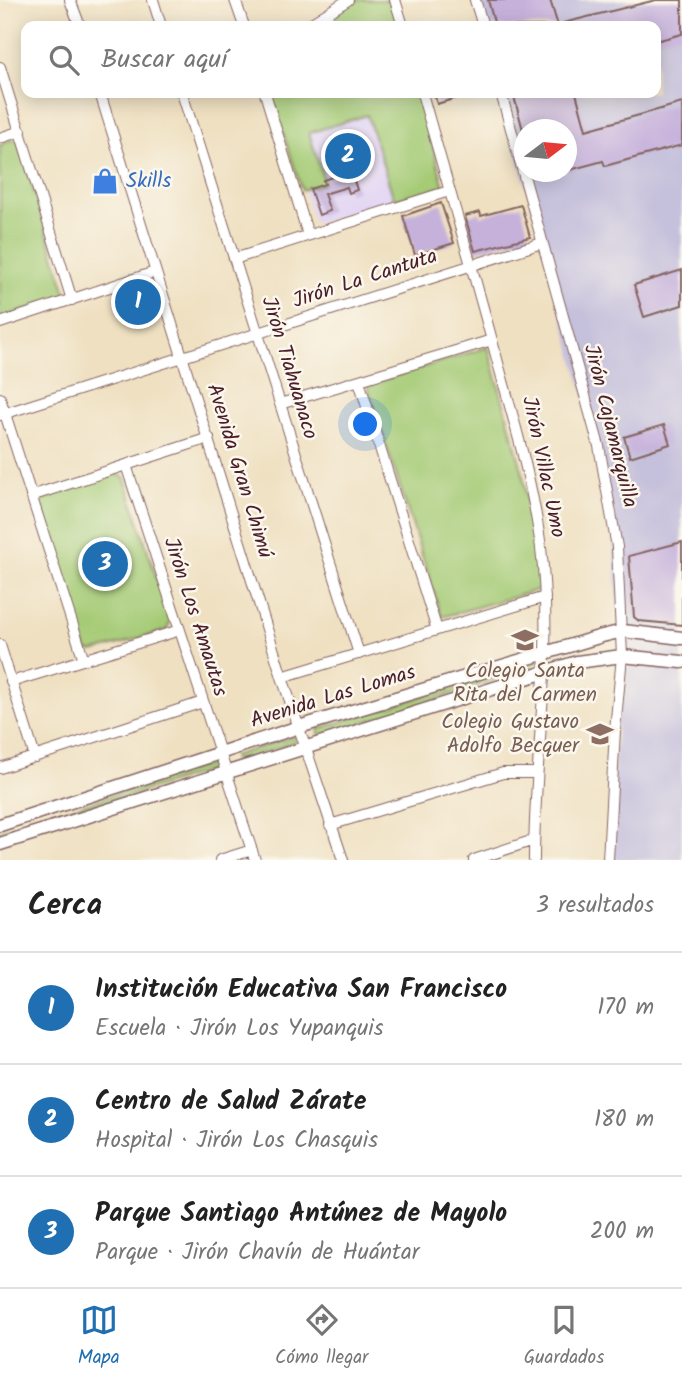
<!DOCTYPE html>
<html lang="es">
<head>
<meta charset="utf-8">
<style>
  :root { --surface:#fff; --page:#f2f2f2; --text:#222; --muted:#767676; --line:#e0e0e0; --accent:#1f6fb2 }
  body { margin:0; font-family:Kalam,sans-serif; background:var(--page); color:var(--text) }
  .compass { position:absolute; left:514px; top:119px; width:63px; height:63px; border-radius:50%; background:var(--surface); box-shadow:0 4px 18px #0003; rotate:74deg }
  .you { position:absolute; left:366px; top:425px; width:24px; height:24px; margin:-18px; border:5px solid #fff; border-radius:50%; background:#1a73e8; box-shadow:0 0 0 10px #1a73e833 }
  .badge { display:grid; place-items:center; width:46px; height:46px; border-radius:50%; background:var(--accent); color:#fff; font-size:23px; font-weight:700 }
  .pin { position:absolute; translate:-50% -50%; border:4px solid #fff; box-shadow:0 2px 7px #0006 }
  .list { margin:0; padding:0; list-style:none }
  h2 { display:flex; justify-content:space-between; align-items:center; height:91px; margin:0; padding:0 28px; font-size:30px }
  h2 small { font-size:23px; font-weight:400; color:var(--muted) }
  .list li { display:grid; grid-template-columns:46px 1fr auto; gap:21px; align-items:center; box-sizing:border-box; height:112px; padding:0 28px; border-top:2px solid var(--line) }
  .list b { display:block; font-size:26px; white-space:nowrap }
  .list p { margin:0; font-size:23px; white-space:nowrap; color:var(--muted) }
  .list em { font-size:23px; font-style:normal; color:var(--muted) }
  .icon { flex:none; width:38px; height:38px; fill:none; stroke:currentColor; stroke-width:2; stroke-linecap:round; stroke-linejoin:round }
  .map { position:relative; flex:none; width:682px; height:860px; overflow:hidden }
  .search { position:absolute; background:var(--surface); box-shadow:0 4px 18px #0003; left:21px; right:21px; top:21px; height:77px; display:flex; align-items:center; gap:18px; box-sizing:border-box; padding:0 24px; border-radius:14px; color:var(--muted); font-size:26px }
  .sheet { height:427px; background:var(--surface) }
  nav { display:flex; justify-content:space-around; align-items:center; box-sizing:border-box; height:98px; border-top:2px solid var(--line); background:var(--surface); font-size:19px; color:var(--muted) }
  nav a { display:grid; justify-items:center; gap:4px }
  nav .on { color:var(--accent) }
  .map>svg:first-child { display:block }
  .built { fill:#e1d4f4 }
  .industrial { fill:#c5c0db; fill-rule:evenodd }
  .green { fill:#a5cb76; stroke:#787550; stroke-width:2 }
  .building { fill:#c6b1db }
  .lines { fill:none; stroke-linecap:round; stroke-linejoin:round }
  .minor-casing { stroke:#846360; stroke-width:12 }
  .major-casing { stroke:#846360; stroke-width:15 }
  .minor { stroke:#fff; stroke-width:10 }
  .major { stroke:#fff; stroke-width:12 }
  .labels { text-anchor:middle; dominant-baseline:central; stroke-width:5; stroke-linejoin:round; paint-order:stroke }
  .shop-label { font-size:21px; fill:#366cbe; stroke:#fbf7ec; text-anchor:start }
  .street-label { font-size:21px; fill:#4a1f2b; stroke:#fbf7ec }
  .education-label { font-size:21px; fill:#785e54; stroke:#fbf7ec }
</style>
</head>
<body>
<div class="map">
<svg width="682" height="860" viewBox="0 0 682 860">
  <rect width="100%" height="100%" fill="#fbf7ec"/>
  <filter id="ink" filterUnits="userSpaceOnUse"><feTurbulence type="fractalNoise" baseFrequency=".0143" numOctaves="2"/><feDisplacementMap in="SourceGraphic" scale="14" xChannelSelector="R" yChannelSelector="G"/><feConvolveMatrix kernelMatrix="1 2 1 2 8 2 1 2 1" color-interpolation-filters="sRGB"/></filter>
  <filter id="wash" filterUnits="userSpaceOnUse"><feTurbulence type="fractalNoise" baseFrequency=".00686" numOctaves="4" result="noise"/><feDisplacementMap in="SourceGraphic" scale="28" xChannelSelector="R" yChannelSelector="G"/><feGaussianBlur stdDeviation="1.57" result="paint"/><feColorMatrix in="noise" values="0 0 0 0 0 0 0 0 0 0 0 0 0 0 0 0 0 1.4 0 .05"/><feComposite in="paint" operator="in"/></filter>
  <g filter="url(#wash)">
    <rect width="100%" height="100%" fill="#efe0c1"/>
    <path class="built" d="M367,115l27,84 -76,24 -5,-3 -9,-30 20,-7 -15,-50z"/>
    <path class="industrial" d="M474,0h208v860h-73l12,-208 -8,-119 -16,-91 -97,-349h156v-67h-174zM524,130h42v42h-42z"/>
    <path class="green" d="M355,0h36l8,26h-84z
      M270,93h148l26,94 -50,12 -27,-84 -58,18 16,50 -23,7z
      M13,139l5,2 48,152 -1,4 -65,22v-174z
      M488,347l34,123 19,119 -99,28 -75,-232z
      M116,474l9,4 45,144 -3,8 -74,22 -5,-1 -3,-4 -45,-147z
      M537,661l-1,6 -216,69 -2,-7z
      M296,736l2,5 -63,21 -2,-6z
      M214,763l3,5 -217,69v-6z"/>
    <g id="blocks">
      <path class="building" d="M488,0h62l8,26h-63z
        M656,0h26v34l-26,7v-15h-93v-3z
        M434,93h33v2l-30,9z
        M513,93h63l10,37 96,-27v42l-77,21 -2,-5 -37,10v-41h-43z
        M351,171l6,19 -8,3 -2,-6 -23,7 6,17 -11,4 -9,-26 15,-5 -2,-4z
        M441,203l13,40 -39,12 -12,-39z
        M521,205l9,32 -55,14 -10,-35 15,-4 1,4z
        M682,270v35l-38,12 -10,-32z
        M664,425l6,19 -40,13 -6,-20z
        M682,542v83l-43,-4 -5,-4 -5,-61z"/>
    </g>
  </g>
  <g filter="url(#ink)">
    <use href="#blocks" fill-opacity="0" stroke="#846360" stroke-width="2"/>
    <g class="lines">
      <g class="minor-casing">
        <path id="minor" d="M70,0l10,26
          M153,0l8,26
          M235,0l9,26
          M395,0l8,26
          M475,0l8,26
          M307,26l41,-26
          M0,67l72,233
          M100,93l182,584 61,183
          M182,93l177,561
          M265,93l43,142
          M422,93c25,90 52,179 76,270 17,61 35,122 43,185 13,104 -7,208 -7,312
          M501,93l98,353 18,101 5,109 -7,74 -7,130
          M0,138l21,-7
          M234,259l215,-68
          M0,323l155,-51
          M359,381l78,249
          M0,398l84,262
          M280,404l212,-64
          M0,415l542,-172
          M126,465l129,395
          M31,496l178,-58
          M0,645l35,112
          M282,677l263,-80
          M11,682l169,-52
          M0,768l203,-66
          M330,825l173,-52h34
          M220,860l32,-10
          M474,860l60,-20"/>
      </g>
      <g class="major-casing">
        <path id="major" d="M0,825l299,-98 303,-91 21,-5 59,7
          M0,844l577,-182 45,-6 60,6"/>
      </g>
      <use href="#minor" class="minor"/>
      <use href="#major" class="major"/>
    </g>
  </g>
  <defs>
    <g id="shop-bare" transform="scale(2.1)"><path d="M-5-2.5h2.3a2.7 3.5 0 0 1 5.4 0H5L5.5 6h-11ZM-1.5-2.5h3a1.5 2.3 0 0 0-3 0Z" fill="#3f7fe0" stroke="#fbf7ec" stroke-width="2.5" paint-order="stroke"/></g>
    <g id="school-bare" transform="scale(2.1)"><path d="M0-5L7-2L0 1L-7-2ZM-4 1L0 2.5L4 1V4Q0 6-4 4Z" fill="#8d6e63" stroke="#fbf7ec" stroke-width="2.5" paint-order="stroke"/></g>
  </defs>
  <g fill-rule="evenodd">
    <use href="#shop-bare" x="105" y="181"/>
    <use href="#school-bare" x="525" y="640"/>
    <use href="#school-bare" x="600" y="734"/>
  </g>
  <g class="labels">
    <g class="shop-label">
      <text x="126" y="181">Skills</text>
    </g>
    <g class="street-label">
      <text transform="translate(365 279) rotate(-18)">Jirón La Cantuta</text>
      <text transform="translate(289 368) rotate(73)">Jirón Tiahuanaco</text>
      <text transform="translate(610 426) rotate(76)">Jirón Cajamarquilla</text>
      <text transform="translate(543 467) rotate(78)">Jirón Villac Umo</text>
      <text transform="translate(239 471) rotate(73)">Avenida Gran Chimú</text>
      <text transform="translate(195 617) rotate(72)">Jirón Los Amautas</text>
      <text transform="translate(333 697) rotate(-17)">Avenida Las Lomas</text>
    </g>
    <g class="education-label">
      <text x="525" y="671">Colegio Santa<tspan x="525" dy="24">Rita del Carmen</tspan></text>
      <text x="579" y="722" text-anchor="end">Colegio Gustavo<tspan x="579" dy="24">Adolfo Becquer</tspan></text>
    </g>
  </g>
</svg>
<svg class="compass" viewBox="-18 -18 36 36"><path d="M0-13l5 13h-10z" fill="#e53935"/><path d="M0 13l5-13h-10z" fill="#767676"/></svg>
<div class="you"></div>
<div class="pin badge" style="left:138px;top:302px">1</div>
<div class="pin badge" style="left:348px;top:156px">2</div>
<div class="pin badge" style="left:105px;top:564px">3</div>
<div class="search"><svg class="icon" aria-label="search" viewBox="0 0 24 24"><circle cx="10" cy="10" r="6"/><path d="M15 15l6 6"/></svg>Buscar aquí</div>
</div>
<section class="sheet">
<h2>Cerca<small>3 resultados</small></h2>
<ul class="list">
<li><span class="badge">1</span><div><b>Institución Educativa San Francisco</b><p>Escuela · Jirón Los Yupanquis</p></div><em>170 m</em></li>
<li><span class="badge">2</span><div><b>Centro de Salud Zárate</b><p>Hospital · Jirón Los Chasquis</p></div><em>180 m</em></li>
<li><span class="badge">3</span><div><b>Parque Santiago Antúnez de Mayolo</b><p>Parque · Jirón Chavín de Huántar</p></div><em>200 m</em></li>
</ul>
</section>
<nav>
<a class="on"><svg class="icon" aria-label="map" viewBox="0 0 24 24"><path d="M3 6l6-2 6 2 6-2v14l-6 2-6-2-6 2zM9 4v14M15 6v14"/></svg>Mapa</a>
<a><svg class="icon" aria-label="directions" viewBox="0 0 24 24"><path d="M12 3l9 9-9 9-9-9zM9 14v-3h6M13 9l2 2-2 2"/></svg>Cómo llegar</a>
<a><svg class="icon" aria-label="saved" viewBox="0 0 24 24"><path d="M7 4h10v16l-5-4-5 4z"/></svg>Guardados</a>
</nav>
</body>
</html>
